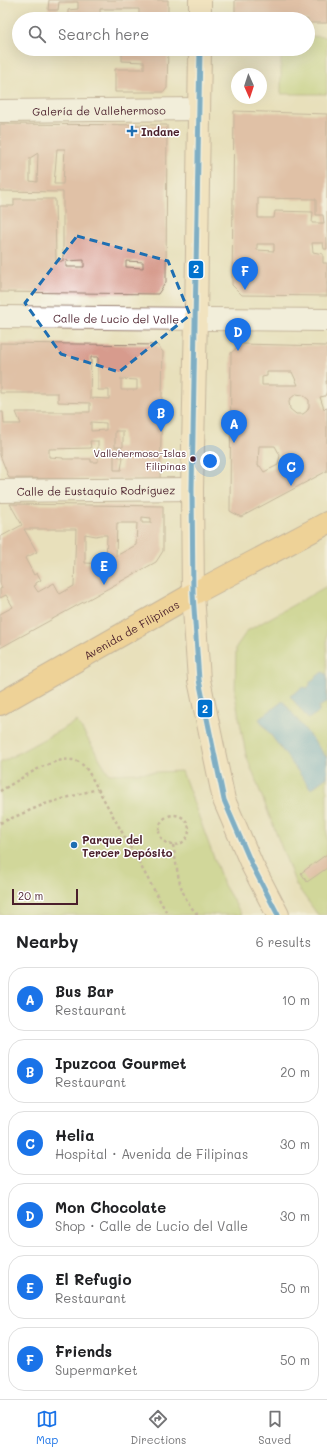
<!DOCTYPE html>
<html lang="en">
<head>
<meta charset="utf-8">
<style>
  :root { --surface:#fff; --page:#f2f2f2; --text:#202124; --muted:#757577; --line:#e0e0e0; --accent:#1a73e8 }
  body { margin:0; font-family:Mali,sans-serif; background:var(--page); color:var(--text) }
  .compass { position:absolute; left:231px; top:68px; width:36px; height:36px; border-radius:50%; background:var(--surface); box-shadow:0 4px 16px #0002; rotate:177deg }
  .scale { position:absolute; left:12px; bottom:10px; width:66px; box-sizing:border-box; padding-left:4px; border:2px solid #4a1f2b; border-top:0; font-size:11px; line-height:14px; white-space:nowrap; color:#4a1f2b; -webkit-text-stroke:3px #fff; paint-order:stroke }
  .you { position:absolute; left:210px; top:461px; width:14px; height:14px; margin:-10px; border:3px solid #fff; border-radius:50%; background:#1a73e8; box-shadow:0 0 0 6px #1a73e833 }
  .badge { display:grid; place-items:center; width:26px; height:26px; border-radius:50%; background:var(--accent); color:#fff; font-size:13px; font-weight:700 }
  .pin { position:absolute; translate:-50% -33px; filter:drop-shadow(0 1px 2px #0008) }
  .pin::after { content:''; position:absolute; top:21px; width:14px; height:12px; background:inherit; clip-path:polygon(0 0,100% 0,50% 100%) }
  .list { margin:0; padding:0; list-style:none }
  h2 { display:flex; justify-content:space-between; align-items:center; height:52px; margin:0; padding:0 16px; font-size:17px }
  h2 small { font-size:13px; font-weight:400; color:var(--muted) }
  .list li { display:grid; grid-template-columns:26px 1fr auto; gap:12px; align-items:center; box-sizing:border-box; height:64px; margin:0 8px 8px; padding:0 8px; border:1px solid var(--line); border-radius:16px }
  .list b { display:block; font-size:15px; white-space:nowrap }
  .list p { margin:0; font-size:13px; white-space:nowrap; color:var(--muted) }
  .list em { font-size:13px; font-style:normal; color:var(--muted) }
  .icon { flex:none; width:22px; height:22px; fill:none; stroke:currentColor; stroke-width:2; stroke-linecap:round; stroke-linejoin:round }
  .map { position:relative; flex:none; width:327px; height:915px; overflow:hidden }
  .search { position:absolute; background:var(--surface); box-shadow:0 4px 16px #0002; left:12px; right:12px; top:12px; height:44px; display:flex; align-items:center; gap:10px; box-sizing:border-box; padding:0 14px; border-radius:22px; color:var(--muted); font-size:15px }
  .sheet { height:484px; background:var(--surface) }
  nav { display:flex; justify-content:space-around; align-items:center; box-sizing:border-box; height:56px; border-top:1px solid var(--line); background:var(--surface); font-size:11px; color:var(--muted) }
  nav a { display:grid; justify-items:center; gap:2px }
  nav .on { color:var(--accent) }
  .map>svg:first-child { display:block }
  .green { fill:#b5cc71; stroke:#80764e }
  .water { fill:#58a4d1; stroke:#51627e }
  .building { fill:#d79b8d; fill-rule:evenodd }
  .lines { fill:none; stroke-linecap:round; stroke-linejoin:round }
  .street-casing { stroke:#998073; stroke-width:24 }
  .secondary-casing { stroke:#998073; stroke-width:24 }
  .primary-casing { stroke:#998073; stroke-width:24 }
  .path { stroke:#998073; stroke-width:2.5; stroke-dasharray:3 3; stroke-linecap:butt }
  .street { stroke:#fff; stroke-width:22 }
  .secondary { stroke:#fce6c4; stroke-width:22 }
  .primary { stroke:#f7c06c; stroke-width:22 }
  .bus-1-casing { stroke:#fff; stroke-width:8 }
  .bus-1 { stroke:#0072ce; stroke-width:5 }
  .marked { fill:none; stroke:#1f6fb2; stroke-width:3; stroke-dasharray:8 5; stroke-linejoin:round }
  .poi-dot { fill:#1f6fb2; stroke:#fff; stroke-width:1.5 }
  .bus-dot { fill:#4a1f2b; stroke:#fff; stroke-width:1.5 }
  .labels { text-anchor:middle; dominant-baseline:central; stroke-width:3; stroke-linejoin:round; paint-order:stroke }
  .bus-label { font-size:10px; fill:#4a1f2b; stroke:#fff; text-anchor:end }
  .street-label { font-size:11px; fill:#4a1f2b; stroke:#fff }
  .poi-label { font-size:11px; font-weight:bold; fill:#4a1f2b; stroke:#fff; text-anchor:start }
  .line-badge { stroke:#fff; stroke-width:1.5 }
  .badge-label { font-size:11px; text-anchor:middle; font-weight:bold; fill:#fff }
</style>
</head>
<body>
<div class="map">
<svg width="327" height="915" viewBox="0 0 327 915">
  <rect width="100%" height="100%" fill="#fff"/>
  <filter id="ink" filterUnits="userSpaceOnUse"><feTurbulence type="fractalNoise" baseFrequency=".025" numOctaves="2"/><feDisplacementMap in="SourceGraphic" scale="8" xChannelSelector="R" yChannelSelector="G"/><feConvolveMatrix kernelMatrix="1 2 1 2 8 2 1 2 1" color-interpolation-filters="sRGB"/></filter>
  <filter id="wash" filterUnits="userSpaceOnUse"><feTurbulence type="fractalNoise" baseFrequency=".012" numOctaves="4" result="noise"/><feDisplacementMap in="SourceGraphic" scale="16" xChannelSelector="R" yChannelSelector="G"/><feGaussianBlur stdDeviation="0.9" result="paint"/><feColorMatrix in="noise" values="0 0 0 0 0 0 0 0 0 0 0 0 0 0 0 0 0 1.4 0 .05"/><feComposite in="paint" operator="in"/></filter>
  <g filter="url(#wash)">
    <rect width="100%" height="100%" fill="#e8e0bb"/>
    <path class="green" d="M308,36l19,1v57h-46v-45h27z
      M327,586v329h-9l-22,-30 -50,-130 -11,-60 1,-48 11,-16z
      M77,721l32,53 73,-3 42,114 18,30h-242v-152z"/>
    <path class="water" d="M322,672l3,1 2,3v26l-8,5v5l-11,7 -18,-23 13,-9 4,1 3,-3v-3z
      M283,701l44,57v19l-16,12 -52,-70z"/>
    <g id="blocks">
      <path class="building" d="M49,0h119v19h-100v-9l10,-1v-7h-19l-1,8h-10zM100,9h39v7h-39z
        M235,0h92v23h-19v-4h-23v-2l-50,2z
        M67,49h26v1l-26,2z
        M168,49l-1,39 -3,4h-49v-23h29v-7l-22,-1v-11z
        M234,111l93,3v135h-3l-1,-6h-11l1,9 10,2v9h4v33l-85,-1 -10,-10zM258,198l58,1v16h7l1,8h-12l1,-11 -38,-1 -1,7h-16zM257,244h17v7l-17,-1z
        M0,124l167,1 -1,157 -8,12 -158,-2v-86h14v-7h41l1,62h7v-69l-63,-1zM57,149h8l-2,35h-9zM38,153l-1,29 -7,-1v-23zM84,260v7h-18v-6zM126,261l17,1v6l-17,-1z
        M0,343l157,2 6,7 -3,128 -151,-2 -9,-23v-43h3l1,12h17l-5,-12h74v-9l-32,-1v-9h-58zM91,357h7v33h11v9l-19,-1zM121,379l16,1v10h-16zM91,422l15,1v7l-15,1zM115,431h8v16h-8zM90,441h8v21h-7v-3h-28v-1l-14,-1v-8l42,-1zM114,456l9,1 -2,13h-7z
        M241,344l86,2v35h-1l1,10 -2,5 -5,1 4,12 3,-1v63l-86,46 -11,-6 1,-158zM267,372h25l6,13h-36v-8l5,-1zM296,394l7,1 6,5v7l-2,4 -4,3h-7l-6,-5 -1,-7 1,-3zM259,446h16l5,9 -2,10 -14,7 -4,-6h-2z
        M10,504l153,2v45l-7,11 -156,86v-34l13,-7 -7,-12 -6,3v-9l2,-1 -2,-5v-46l22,-12zM142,517l9,1v5h-9zM117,523h20l-1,22 -20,11zM24,529h52l-2,57 -14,8 -6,-11 -16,9 -4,-6 2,-1v-2l5,-3 -4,-7 -3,2 -9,-17 12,-6zM85,534l11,2 4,-1h7l-1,29 -21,-1z
        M327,854v14l-20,14 -6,-9z"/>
    </g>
  </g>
  <g filter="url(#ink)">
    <use href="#blocks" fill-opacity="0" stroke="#998073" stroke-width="1"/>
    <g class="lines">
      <g class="street-casing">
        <g id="street">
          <path id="s1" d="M0,111l199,-2"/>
          <path id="s2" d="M0,317l327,3"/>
          <path id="s3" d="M0,491l192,-2"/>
        </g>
      </g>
      <g class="secondary-casing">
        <path id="secondary" d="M200,19v-19
          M200,49l-4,269 -4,171 1,105 6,86 25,120 28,65 26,50"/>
      </g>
      <g class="primary-casing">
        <g id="primary">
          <path id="s4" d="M0,704l193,-110 134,-71"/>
        </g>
      </g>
      <path class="path" d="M0,791c18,-10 52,-35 73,-31 7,1 11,6 15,11l80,144
        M159 830a15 15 0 1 1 30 0a15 15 0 1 1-30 0Z
        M0,823l45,-19 52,-15
        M173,845c5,27 5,50 25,70"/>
      <use href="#street" class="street"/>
      <use href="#secondary" class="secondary"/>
      <use href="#primary" class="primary"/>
      <g class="bus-1-casing">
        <path id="bus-1" d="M200,49l-8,440 1,105 6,86 25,120 28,65 26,50"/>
      </g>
      <use href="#bus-1" class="bus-1"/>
    </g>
  </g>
  <path d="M0 0H327V915H0ZM77,236l91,25 22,54 -71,57 -58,-18 -36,-51z" fill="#e8e0bb" fill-opacity=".55" fill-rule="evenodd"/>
  <path class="marked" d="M77,236l91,25 22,54 -71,57 -58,-18 -36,-51z"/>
  <g class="poi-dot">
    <path d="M130 125h4v4h4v4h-4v4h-4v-4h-4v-4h4z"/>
    <circle cx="74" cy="845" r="4"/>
  </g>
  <circle class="bus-dot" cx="193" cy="459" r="3.5"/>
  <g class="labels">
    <g class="bus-label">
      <text x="186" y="453">Vallehermoso-Islas<tspan x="186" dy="13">Filipinas</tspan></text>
    </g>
    <g class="street-label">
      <text stroke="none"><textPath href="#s1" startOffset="99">Galería de Vallehermoso</textPath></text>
      <text stroke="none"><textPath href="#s2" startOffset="116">Calle de Lucio del Valle</textPath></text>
      <text stroke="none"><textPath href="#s3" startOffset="96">Calle de Eustaquio Rodríguez</textPath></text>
      <text stroke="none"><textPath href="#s4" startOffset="151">Avenida de Filipinas</textPath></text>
    </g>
    <g class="poi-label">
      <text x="141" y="131">Indane</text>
      <text x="82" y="839">Parque del<tspan x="82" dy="13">Tercer Depósito</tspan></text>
    </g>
  </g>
  <g class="line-badge">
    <rect x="188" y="260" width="16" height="19" rx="4" fill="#0072ce"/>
    <rect x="197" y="699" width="16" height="19" rx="4" fill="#0072ce"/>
  </g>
  <g class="badge-label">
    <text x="196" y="273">2</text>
    <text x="205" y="713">2</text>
  </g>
</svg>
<svg class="compass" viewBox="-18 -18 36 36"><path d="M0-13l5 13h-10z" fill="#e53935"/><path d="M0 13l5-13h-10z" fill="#757577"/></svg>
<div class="scale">20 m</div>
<div class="you"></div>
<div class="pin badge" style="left:234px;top:443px">A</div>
<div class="pin badge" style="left:161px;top:432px">B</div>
<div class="pin badge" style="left:291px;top:486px">C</div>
<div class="pin badge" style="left:238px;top:351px">D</div>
<div class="pin badge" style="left:104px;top:585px">E</div>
<div class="pin badge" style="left:245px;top:290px">F</div>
<div class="search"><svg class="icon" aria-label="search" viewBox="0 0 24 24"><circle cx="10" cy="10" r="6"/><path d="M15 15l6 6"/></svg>Search here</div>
</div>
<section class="sheet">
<h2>Nearby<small>6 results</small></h2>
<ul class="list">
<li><span class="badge">A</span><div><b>Bus Bar</b><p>Restaurant</p></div><em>10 m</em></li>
<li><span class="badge">B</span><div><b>Ipuzcoa Gourmet</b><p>Restaurant</p></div><em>20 m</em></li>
<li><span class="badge">C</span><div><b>Helia</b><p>Hospital · Avenida de Filipinas</p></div><em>30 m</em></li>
<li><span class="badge">D</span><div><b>Mon Chocolate</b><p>Shop · Calle de Lucio del Valle</p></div><em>30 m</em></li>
<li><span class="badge">E</span><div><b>El Refugio</b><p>Restaurant</p></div><em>50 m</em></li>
<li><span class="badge">F</span><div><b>Friends</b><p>Supermarket</p></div><em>50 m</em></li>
</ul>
</section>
<nav>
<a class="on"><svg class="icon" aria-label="map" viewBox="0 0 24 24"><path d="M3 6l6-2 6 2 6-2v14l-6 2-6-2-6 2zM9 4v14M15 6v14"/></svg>Map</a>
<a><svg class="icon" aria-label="directions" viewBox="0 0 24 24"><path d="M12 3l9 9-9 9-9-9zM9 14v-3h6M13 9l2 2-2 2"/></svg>Directions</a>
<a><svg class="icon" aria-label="saved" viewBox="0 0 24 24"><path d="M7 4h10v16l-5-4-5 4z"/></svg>Saved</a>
</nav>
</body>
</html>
